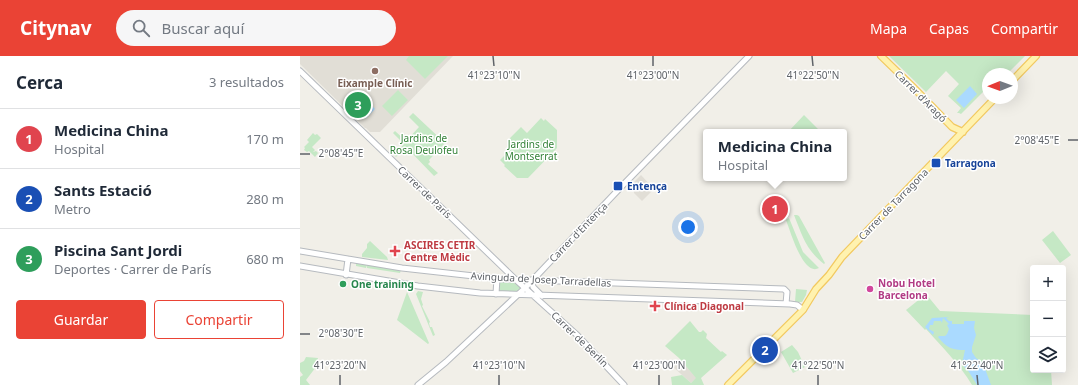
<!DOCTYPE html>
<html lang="es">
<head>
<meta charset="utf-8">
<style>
  :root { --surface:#fff; --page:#f6f6f7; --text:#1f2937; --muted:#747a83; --line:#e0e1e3; --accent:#ea4335 }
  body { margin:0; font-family:"Noto Sans",sans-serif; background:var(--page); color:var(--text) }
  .controls { position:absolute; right:12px; bottom:12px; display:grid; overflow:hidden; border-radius:4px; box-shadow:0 4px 16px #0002 }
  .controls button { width:36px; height:36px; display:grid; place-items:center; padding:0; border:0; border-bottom:1px solid var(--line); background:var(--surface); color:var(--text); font:20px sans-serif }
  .compass { position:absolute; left:682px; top:12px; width:36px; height:36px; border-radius:50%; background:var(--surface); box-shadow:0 4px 16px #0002; rotate:269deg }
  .you { position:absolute; left:388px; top:171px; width:14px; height:14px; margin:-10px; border:3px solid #fff; border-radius:50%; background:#1a73e8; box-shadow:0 0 0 6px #1a73e833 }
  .badge { display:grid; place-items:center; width:26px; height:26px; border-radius:50%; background:var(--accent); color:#fff; font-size:13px; font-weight:700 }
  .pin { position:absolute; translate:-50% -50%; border:2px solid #fff; box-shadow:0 1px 4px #0006 }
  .popup { position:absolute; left:403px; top:73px; width:144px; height:52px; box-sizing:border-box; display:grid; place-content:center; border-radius:4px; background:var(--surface); filter:drop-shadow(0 1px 3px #0005); font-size:13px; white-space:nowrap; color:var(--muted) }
  .popup b { font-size:15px; color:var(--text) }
  .popup::after { content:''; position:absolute; left:50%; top:100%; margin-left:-8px; border:8px solid transparent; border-top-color:var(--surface) }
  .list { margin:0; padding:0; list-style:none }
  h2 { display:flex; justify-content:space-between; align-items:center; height:52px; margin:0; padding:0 16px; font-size:17px }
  h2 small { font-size:13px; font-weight:400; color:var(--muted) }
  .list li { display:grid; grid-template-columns:26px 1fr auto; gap:12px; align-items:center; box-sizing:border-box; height:60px; padding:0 16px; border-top:1px solid var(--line) }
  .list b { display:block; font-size:15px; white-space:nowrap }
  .list p { margin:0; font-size:13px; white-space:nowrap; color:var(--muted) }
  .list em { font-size:13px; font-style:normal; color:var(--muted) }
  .actions { display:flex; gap:8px; padding:12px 16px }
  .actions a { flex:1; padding:9px 0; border:1px solid var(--accent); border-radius:4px; text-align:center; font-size:14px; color:var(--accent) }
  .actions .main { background:var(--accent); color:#fff }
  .icon { flex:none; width:22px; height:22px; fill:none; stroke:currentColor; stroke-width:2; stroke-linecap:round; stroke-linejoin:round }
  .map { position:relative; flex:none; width:778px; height:329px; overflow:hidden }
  header { display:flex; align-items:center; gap:24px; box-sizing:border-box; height:56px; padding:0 20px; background:var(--accent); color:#fff }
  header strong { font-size:19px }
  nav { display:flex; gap:22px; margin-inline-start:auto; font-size:14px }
  .search { width:280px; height:36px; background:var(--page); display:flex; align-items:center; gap:10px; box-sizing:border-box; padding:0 14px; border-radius:22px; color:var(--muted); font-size:15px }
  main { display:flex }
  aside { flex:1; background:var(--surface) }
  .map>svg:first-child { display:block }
  .education { fill:#e1ded6 }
  .green { fill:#c5e8c5 }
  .water { fill:#aadaff }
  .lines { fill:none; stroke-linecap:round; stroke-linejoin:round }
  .secondary-casing { stroke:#b6babf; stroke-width:7 }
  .primary-casing { stroke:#f2c960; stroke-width:8 }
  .secondary { stroke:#fff; stroke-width:5 }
  .primary { stroke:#fff2af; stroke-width:5.5 }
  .ticks { fill:none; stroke:#5f6368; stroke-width:1.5 }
  .education-dot { fill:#8d6e63; stroke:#fff; stroke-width:1.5 }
  .transit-dot { fill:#1a4fb4; stroke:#fff; stroke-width:1.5 }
  .health-dot { fill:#e0444e; stroke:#fff; stroke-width:1.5 }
  .leisure-dot { fill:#2e9e5b; stroke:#fff; stroke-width:1.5 }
  .hotel-dot { fill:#d1479c; stroke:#fff; stroke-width:1.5 }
  .labels { text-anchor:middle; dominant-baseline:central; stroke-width:3; stroke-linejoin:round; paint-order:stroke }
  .education-label { font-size:10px; font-weight:bold; fill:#785e54; stroke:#fff }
  .street-label { font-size:10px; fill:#5f6368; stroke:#fff }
  .park-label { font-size:10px; fill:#348238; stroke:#fff }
  .transit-label { font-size:10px; font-weight:bold; fill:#164399; stroke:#fff; text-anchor:start }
  .health-label { font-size:10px; font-weight:bold; fill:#be3a42; stroke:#fff; text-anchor:start }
  .hotel-label { font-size:10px; font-weight:bold; fill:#b23c85; stroke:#fff; text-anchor:start }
  .leisure-label { font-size:10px; font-weight:bold; fill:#27864d; stroke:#fff; text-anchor:start }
  .ticks-label { font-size:10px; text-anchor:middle; fill:#5f6368; stroke:#fff; stroke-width:3; stroke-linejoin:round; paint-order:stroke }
</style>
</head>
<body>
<header>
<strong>Citynav</strong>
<div class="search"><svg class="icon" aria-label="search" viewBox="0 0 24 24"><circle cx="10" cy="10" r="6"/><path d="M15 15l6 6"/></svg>Buscar aquí</div>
<nav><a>Mapa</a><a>Capas</a><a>Compartir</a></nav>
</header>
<main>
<aside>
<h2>Cerca<small>3 resultados</small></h2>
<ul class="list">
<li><span class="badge" style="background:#e0444e">1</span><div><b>Medicina China</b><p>Hospital</p></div><em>170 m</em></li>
<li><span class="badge" style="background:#1a4fb4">2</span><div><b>Sants Estació</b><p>Metro</p></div><em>280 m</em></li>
<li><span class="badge" style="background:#2e9e5b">3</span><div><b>Piscina Sant Jordi</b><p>Deportes · Carrer de París</p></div><em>680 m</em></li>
</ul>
<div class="actions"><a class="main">Guardar</a><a>Compartir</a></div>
</aside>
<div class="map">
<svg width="778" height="329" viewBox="0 0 778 329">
  <rect width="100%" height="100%" fill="#f1efe8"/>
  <path class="education" d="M0,0h153l-73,76h-10l-4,-4h-1l-65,-64z
    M341,119l13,14 -12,12 -8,-8 -1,-10z
    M379,303l18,19 -6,5 -19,-17z"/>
  <path class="green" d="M109,0h39l-23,23 -19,-19z
    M589,0h136l-18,18h-19v13l-27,27 -2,-1h-2l4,-5 -13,-12 11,-12 -13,-13 -20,21z
    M98,34l10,10 -16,16 -10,-10z
    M113,57l32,30 -16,17 1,2 -2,2 10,9 -4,3 -27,-28h-3l-8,9 -2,-2 10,-11 -11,-11 2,-2 11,10 13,-14 -10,-10z
    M504,59l17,17h-33z
    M241,62l3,3 1,-2 12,11v18l-29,30h-11l-13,-12 1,-1 -5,-5 14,-14 -6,-6 13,-13 6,6z
    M13,77l2,2 2,-1 4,4 -9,9 3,3 -2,2 3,-1 2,2 -3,4 -6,-6 -2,1 -3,-2 1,-2 -1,-1 5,-5 -2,-2z
    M494,159h3l2,1 26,47 -1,1c-18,-14 -22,-29 -30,-49z
    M489,162l14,34 16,16c-16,9 -29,-38 -33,-48z
    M753,175l18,24 -11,8 -18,-23z
    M70,185l17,16 1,3 -26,-3v-3l5,-6v-4z
    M56,207l34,5v2v-1l11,1 -1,3 -33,-5v-3l-1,3 -10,-2z
    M200,225l14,2 6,4v2l-4,3h-16l-1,-2z
    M496,233l11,1 -1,5 -4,7h-7z
    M118,235l5,1 -2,7 2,6 -1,1 8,16 -1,1 1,4h2l3,8 -2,1 -17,-42z
    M107,236l22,51 -1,1 -31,-24z
    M626,238l14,17 93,4v55h18l1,15h-80c-12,-20 -30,-38 -46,-56l-1,1 -19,-20z
    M390,265l9,11h2l2,-2 4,4 -1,4 15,14 1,-1 5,4 -26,23 3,7h-32l-1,-8 11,-2 9,8 5,-5 -17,-20 -14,-12z
    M492,289l6,7 7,15 -12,6 -12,-21z
    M6,301l12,1 -2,9 -10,13 4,5h-10v-8l3,-2 -3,-4v-8l4,-2z"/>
  <path class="water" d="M670,30l7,8 -13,14 -8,-8z
    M57,35l18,18 -9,9 -18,-18z
    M649,261l-3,1 3,3h3v3h12v-3h11l-1,7 2,7 -4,12v5l4,6 7,5 8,22h-14l-8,-13 -7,-8 3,-14c-13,0 -18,-2 -27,-13l1,-1h6l2,-2 2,-5 -2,-4 2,-1 -6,-6 -1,5 -1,-2h-7l-1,4h-3l-1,4 5,3 -1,3 -8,-8 7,-9z"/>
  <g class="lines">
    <g class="secondary-casing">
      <path id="secondary" d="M0,15l216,209 60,54 48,51
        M0,195l102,17 99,11 283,10 3,3 -1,12
        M0,210l118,20 62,7 310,11 7,1 6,5
        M46,219l2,-16
        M232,224l1,7 9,9
        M196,238l1,-16
        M118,329l28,-23 79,-74 96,-101 128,-131"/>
    </g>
    <g class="primary-casing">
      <path id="primary" d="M581,0l31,30 40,41 11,5
        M712,25l24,-25
        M428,329l75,-75 13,-21 13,-14 13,-18 153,-159"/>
    </g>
    <use href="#secondary" class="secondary"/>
    <use href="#primary" class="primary"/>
  </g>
  <path class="ticks" d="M193,0l1,10M353,0v10M512,0l1,10M768,84h10M0,98h10M0,278h10M40,319v10M199,319v10M359,319v10M518,319v10M677,319l1,10"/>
  <circle class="education-dot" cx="75" cy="15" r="4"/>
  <g class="transit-dot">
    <rect x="631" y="102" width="10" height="10" rx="2"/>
    <rect x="313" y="125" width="10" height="10" rx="2"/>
  </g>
  <g class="health-dot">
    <path d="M93 189h4v4h4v4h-4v4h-4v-4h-4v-4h4z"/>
    <path d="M353 244h4v4h4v4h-4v4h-4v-4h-4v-4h4z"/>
  </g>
  <circle class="leisure-dot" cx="43" cy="228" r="4"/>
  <circle class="hotel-dot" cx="570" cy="233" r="4"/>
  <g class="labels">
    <g class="education-label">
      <text x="75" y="27">Eixample Clínic</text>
    </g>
    <g class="street-label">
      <text transform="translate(621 40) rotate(45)">Carrer d'Aragó</text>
      <text transform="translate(125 136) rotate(44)">Carrer de París</text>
      <text transform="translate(593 148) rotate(-46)">Carrer de Tarragona</text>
      <text transform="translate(278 176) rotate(-46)">Carrer d'Entença</text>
      <text transform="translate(241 223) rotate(3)">Avinguda de Josep Tarradellas</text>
      <text transform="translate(280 283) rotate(44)">Carrer de Berlín</text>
    </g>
    <g class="park-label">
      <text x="124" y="82">Jardins de<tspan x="124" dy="12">Rosa Deulofeu</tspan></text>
      <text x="231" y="88">Jardins de<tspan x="231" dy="12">Montserrat</tspan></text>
    </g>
    <g class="transit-label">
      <text x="645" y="107">Tarragona</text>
      <text x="327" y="130">Entença</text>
    </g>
    <g class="health-label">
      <text x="104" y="189">ASCIRES CETIR<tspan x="104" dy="12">Centre Mèdic</tspan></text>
      <text x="364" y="250">Clínica Diagonal</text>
    </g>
    <g class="hotel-label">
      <text x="578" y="227">Nobu Hotel<tspan x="578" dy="12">Barcelona</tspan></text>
    </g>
    <g class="leisure-label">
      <text x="51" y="228">One training</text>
    </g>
  </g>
  <g class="ticks-label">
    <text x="194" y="23">41°23'10"N</text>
    <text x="353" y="23">41°23'00"N</text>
    <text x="513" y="23">41°22'50"N</text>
    <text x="737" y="88">2°08'45"E</text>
    <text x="41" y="101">2°08'45"E</text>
    <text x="41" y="281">2°08'30"E</text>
    <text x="40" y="313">41°23'20"N</text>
    <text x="199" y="313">41°23'10"N</text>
    <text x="359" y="313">41°23'00"N</text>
    <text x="518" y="313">41°22'50"N</text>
    <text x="677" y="313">41°22'40"N</text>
  </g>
</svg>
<div class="controls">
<button>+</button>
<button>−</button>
<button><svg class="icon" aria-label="layers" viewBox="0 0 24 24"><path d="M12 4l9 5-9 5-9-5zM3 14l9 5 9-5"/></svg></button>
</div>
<svg class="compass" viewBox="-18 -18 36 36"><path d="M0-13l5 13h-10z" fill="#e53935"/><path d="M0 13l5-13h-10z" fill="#747a83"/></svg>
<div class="you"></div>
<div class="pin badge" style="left:475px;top:153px;background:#e0444e">1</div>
<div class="popup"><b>Medicina China</b>Hospital</div>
<div class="pin badge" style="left:465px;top:294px;background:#1a4fb4">2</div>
<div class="pin badge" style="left:58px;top:49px;background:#2e9e5b">3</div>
</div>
</main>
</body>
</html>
